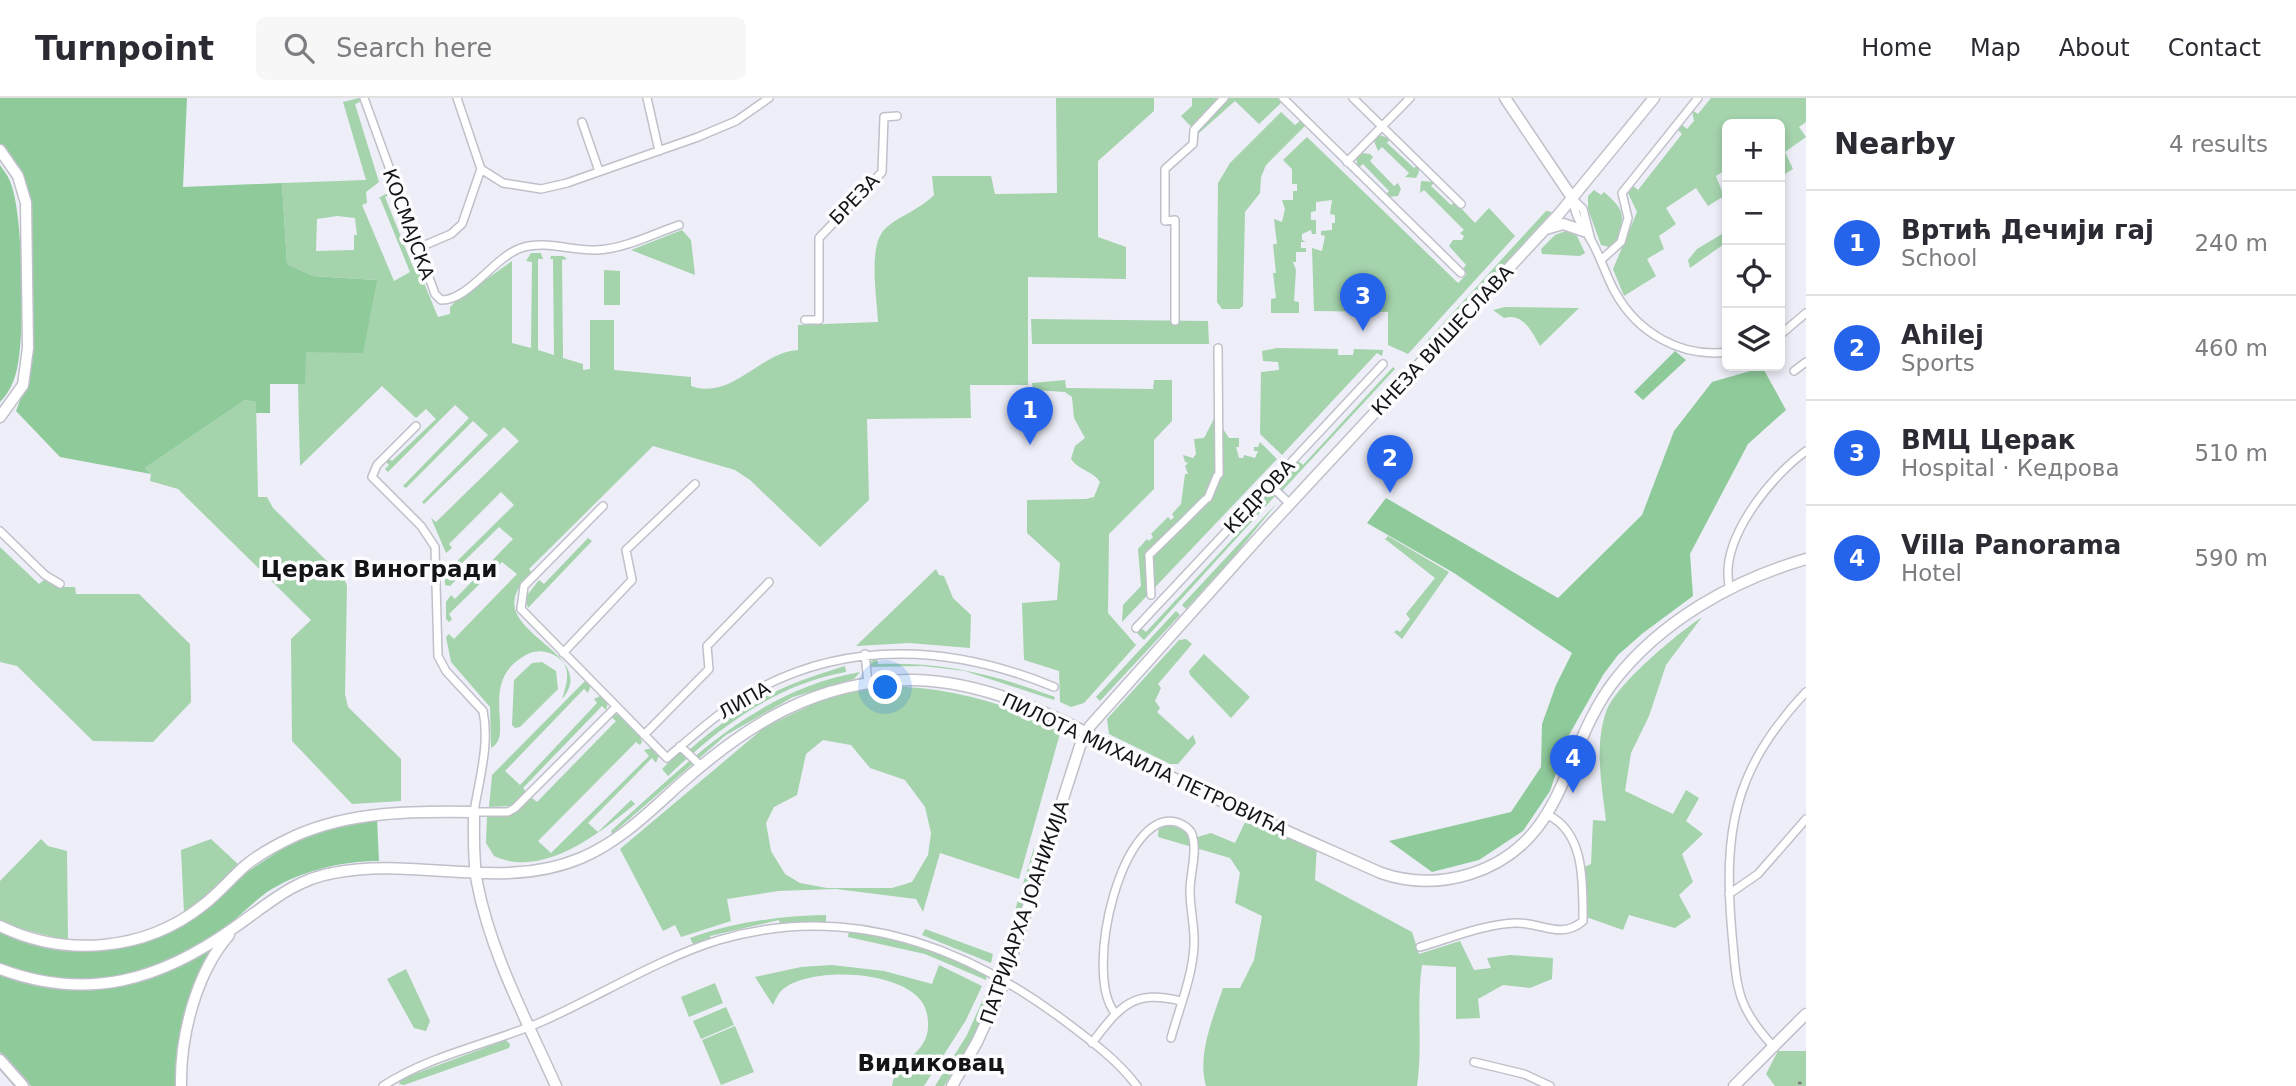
<!DOCTYPE html>
<html lang="en">
<head>
<meta charset="utf-8">
<style>
  :root { --surface:#fff; --page:#f7f7f7; --text:#2b2b33; --muted:#7c7c81; --line:#e1e1e2; --accent:#2563eb }
  body { margin:0; font-family:"DejaVu Sans",sans-serif; background:var(--page); color:var(--text) }
  .controls { position:absolute; right:21px; top:21px; display:grid; overflow:hidden; border-radius:10px; box-shadow:0 4px 10px #0003 }
  .controls button { width:63px; height:63px; display:grid; place-items:center; padding:0; border:0; border-bottom:2px solid var(--line); background:var(--surface); color:var(--text); font:35px sans-serif }
  .you { position:absolute; left:886px; top:590px; width:24px; height:24px; margin:-18px; border:5px solid #fff; border-radius:50%; background:#1a73e8; box-shadow:0 0 0 10px #1a73e833 }
  .badge { display:grid; place-items:center; width:46px; height:46px; border-radius:50%; background:var(--accent); color:#fff; font-size:23px; font-weight:700 }
  .pin { position:absolute; translate:-50% -58px; filter:drop-shadow(0 2px 4px #0008) }
  .pin::after { content:''; position:absolute; top:37px; width:24px; height:21px; background:inherit; clip-path:polygon(0 0,100% 0,50% 100%) }
  .list { margin:0; padding:0; list-style:none }
  h2 { display:flex; justify-content:space-between; align-items:center; height:91px; margin:0; padding:0 28px; font-size:30px }
  h2 small { font-size:23px; font-weight:400; color:var(--muted) }
  .list li { display:grid; grid-template-columns:46px 1fr auto; gap:21px; align-items:center; box-sizing:border-box; height:105px; padding:0 28px; border-top:2px solid var(--line) }
  .list b { display:block; font-size:26px; white-space:nowrap }
  .list p { margin:0; font-size:23px; white-space:nowrap; color:var(--muted) }
  .list em { font-size:23px; font-style:normal; color:var(--muted) }
  .icon { flex:none; width:38px; height:38px; fill:none; stroke:currentColor; stroke-width:2; stroke-linecap:round; stroke-linejoin:round }
  .map { position:relative; flex:none; width:1806px; height:988px; overflow:hidden }
  header { display:flex; align-items:center; gap:42px; box-sizing:border-box; height:98px; padding:0 35px; background:var(--surface); border-bottom:2px solid var(--line) }
  header strong { font-size:33px }
  nav { display:flex; gap:38px; margin-inline-start:auto; font-size:24px }
  .search { width:490px; height:63px; background:var(--page); display:flex; align-items:center; gap:18px; box-sizing:border-box; padding:0 24px; border-radius:10px; color:var(--muted); font-size:26px }
  main { display:flex }
  aside { flex:1; background:var(--surface) }
  .map>svg:first-child { display:block }
  .green { fill:#a4d3ac; fill-rule:evenodd }
  .forest { fill:#8fca9b }
  .lines { fill:none; stroke-linecap:round; stroke-linejoin:round }
  .street-casing { stroke:#bfc0c9; stroke-width:10 }
  .secondary-casing { stroke:#bfc0c9; stroke-width:13 }
  .primary-casing { stroke:#bfc0c9; stroke-width:14 }
  .street { stroke:#fff; stroke-width:7 }
  .secondary { stroke:#fff; stroke-width:10 }
  .primary { stroke:#fff; stroke-width:10 }
  .rail { stroke:#797a80; stroke-width:2.5; stroke-dasharray:3.5 7; stroke-linecap:butt }
  .labels { text-anchor:middle; dominant-baseline:central; stroke-width:7; stroke-linejoin:round; paint-order:stroke }
  .street-label { font-size:19px; fill:#131417; stroke:#fcfcfe }
  .quarter-label { font-size:23px; font-weight:bold; fill:#131417; stroke:#fcfcfe }
</style>
</head>
<body>
<header>
<strong>Turnpoint</strong>
<div class="search"><svg class="icon" aria-label="search" viewBox="0 0 24 24"><circle cx="10" cy="10" r="6"/><path d="M15 15l6 6"/></svg>Search here</div>
<nav><a>Home</a><a>Map</a><a>About</a><a>Contact</a></nav>
</header>
<main>
<div class="map">
<svg width="1806" height="988" viewBox="0 0 1806 988">
  <rect width="100%" height="100%" fill="#edeef8"/>
  <path class="green" d="M359,0l1,4 -5,2 24,78 -13,10 1,11 -5,2 32,76 16,-9 -30,-74 -3,1 12,-7 2,2 -6,3 28,70 4,-1 21,51 12,-3v-7l6,-6 56,-40v82l19,5 1,-86 -6,-1 5,-8h10l2,6h-5v91l16,5 -1,-96h-3l1,-3h12l4,3 -5,1 1,98 20,6v6l7,-1v-49h24v50l77,7v9c41,15 69,-34 107,-36v-25l80,-3c-1,-23 -10,-75 6,-92 12,-13 34,-19 50,-35l-2,-19h59l4,18 62,-1 -1,-95h98v13l-56,50v76l28,10v32l-98,-2v108h-58l1,33 -104,1 2,81 -49,47 -70,-67 -15,-10 -82,-24 -124,123 3,4c-65,57 73,76 30,126 5,-16 12,-35 -10,-45 -11,-5 -22,-3 -31,4 -42,27 -6,78 -30,90l-1,-41 -39,-45 -5,-25 3,-3 5,5 63,-65 -15,-12 -53,52 3,5 -3,3 -3,-3v-17l5,-7 4,4 58,-60 -14,-12 -47,46 5,6 -7,7 -5,-1v-17l4,-4 2,3 63,-62 -13,-13 -52,52 3,4 -6,5 -15,-35 5,4 83,-81 -15,-14 -80,77 -2,-2 66,-67 -15,-14 -67,67 -3,-2 66,-68 -14,-13 -67,67 -3,-3 4,-4 -4,-4 3,-3 4,3 44,-42 -10,-10 -10,9 -34,-32 -82,80 -2,-82h7v-32l72,-72 -64,-4 -26,-12 -5,-81 84,-3 -23,-78zM337,118l18,2 2,17h-3v15l-38,1 1,-32z
    M1192,0h88l3,3 -24,23 -24,-23 -37,33 -17,-18 11,-10z
    M1711,0h95v24l-7,5 7,10 -21,15 8,17 -13,8v-53h-53v45l-11,7 8,20 -16,10 -12,-18 -30,20 10,16 -17,12 5,13 -17,10 9,17 -32,20 -11,-27 24,-57 -9,-19 5,-7 5,4 44,-56 -5,-5 4,-5 6,5 7,-8 -2,-11 6,4z
    M1281,14l14,13 6,-5 4,6 -39,39 -5,12 -1,16 -15,19 -2,94 -4,3h-17l-5,-7 1,-119 12,-20z
    M1380,37l10,4 -3,4 27,25 4,-3 1,7 -3,6 -11,-1 4,-4 -27,-26 -4,4 -4,-10z
    M1307,39l151,146 9,-9 -5,-4 4,-5 -17,-19 4,-6h9l2,-4 -4,-3 4,-3 -40,-40 -4,3 1,-12 14,1 -4,4 20,19 4,-3 20,21 14,-15 26,28 -107,118 -20,-9v-33l-74,-1 -2,-63 10,3 3,-15 -4,-1v-4l11,-1v-7h3v-8l-5,-1 2,-14 -16,2v9l-5,1v8h5v14h-4l-1,-4 -9,4v6l4,2h-5v6h5v4h-10v10h-3l3,8 -2,31 5,1v11h-28v-14l5,-1 -3,-25h3l-3,-29h4l-3,-25 8,3 3,-13 -3,-9h11v-9h4v-7h-5v-15l-9,-9z
    M1361,55l9,1 3,3 -3,4 24,25 4,-3 3,6 -3,7 -10,1 -3,-2 4,-4 -26,-27 -5,4 -2,-10z
    M1594,92l7,5 3,-3c21,19 21,21 13,51l-8,4 -8,-2 -13,-36v-13z
    M1546,113l6,1 -110,120 -17,11z
    M682,132l9,10 4,35 -64,-25z
    M1566,133l11,5 8,17 -5,3 -38,-2 -1,-5 14,-14z
    M1727,133v11l-37,26 -2,-8 9,-11z
    M604,172l16,1v34h-16z
    M1505,209l74,1 -39,38c-8,-14 -17,-34 -36,-28l-11,-8z
    M1031,221l177,2 1,23h-177z
    M1277,250l61,1v6h15l1,-6 29,1 -1,6 -5,-3 -95,102 -22,-21 1,-62 18,-2 -1,-8 -15,-1 -1,-10z
    M1393,269l2,2 -113,122 -4,-10 19,-21 6,5z
    M1065,282l1,8 87,1 1,-9h18v41l-18,19v49l-45,45 -1,79 28,32 -52,58 -13,4 -11,-5 -1,-31 -35,-11 -2,-57 35,-3 3,-37 -33,-30v-33l59,-1 8,-2 6,-15c-7,-11 -20,-11 -29,-23l4,-13 10,-8 -11,-20 -2,-21 -7,-5 -32,-2 -1,-7z
    M245,302l11,2 2,95h9l6,11 71,70 3,8 -2,108 3,13 53,52v42l-49,3 -60,-63 -1,-102 20,-19 -133,-131 -28,-8 1,-7 -6,-6z
    M1215,319l14,21h10v9h-3l3,11h4l1,-3 11,3 3,-7h-4v-4h4l2,-5 17,17 -155,163 1,-17 18,-19 -3,-37 9,-10 2,2 4,-4 -2,-3 17,-17 3,3 3,-3 -2,-3 9,-10 4,-30h3l-3,-8 3,-3 -3,-1 -2,-7 10,3 3,-4 -2,-15 10,-1z
    M1266,396l9,2 -131,144 -7,-7 4,-5 5,4 110,-118 -2,-3z
    M1277,405l-42,52 -49,54 -4,-4z
    M1388,438l61,36 -47,67 -8,-7 3,-2 3,2 10,-13 -4,-5 29,-36 -50,-39z
    M588,440l4,3 -64,67 -3,-10 14,-18 5,4z
    M0,449l39,37 5,-4 12,7h19l1,7h63l51,50 1,58 -38,40 -60,-1 -76,-75 -17,-4z
    M936,471l3,6 5,1 9,22 18,17 -1,33 -61,-5 -53,3z
    M1176,513l4,4 -80,86 -4,-4z
    M1702,519l-36,48 -17,51 -18,37 -6,38 48,23 13,-24 13,8 -13,23 17,13 -21,20 11,28 -14,13 12,22 -16,11 -46,-13 -6,15 -37,-13 -6,-48 11,-5 2,-44 13,1c-4,-35 -12,-74 0,-109 10,-28 71,-78 96,-95z
    M1186,541l6,5 -34,40 3,4 -6,13 5,7 -3,4 31,28 5,-5 3,8 -18,21h-8l-61,-30 -2,-15 72,-79z
    M1204,556l46,43 -19,21 -41,-43 -1,-4z
    M877,559l1,7c67,-2 114,10 177,33l-1,3 -89,-29 -42,-5 -54,1v-4z
    M542,564l14,9 2,18 -38,38 -5,1 -3,-3 2,-45 18,-17z
    M845,568l1,6c-70,12 -128,56 -178,104l-6,-7 22,-22 4,4c53,-46 90,-65 157,-85z
    M860,574l-6,7 -61,18 -67,38 -114,99 -1,-3c75,-67 145,-141 249,-159z
    M585,583l6,4 -3,8 -4,-4 -79,82 15,14 77,-82 -3,-4 6,-3 8,6 -2,8 -4,-4 -79,82 3,4 -15,14 -22,1 3,-32z
    M885,588c63,1 119,16 176,44l-42,149 -79,-26 -17,59 -7,-13 -80,-10 -58,2 -51,8 4,22 -50,16 -6,-12 -12,6 -43,-82 145,-122 63,-30zM823,642l28,5 19,23 35,12 20,27 6,26 -3,22 -16,27 -20,6h-65l-27,-5 -15,-9 -14,-23 -5,-28 8,-16 23,-12 9,-41z
    M615,616c11,3 25,17 27,28l-2,3 -4,-3 -98,99 13,12 98,-97 -5,-6 8,-2 7,7 -3,8 -4,-5 -64,65 10,9 33,-32 4,4c-35,29 -92,75 -141,52l-8,-13 1,-27 21,-1 24,-17 5,4 79,-81 -5,-4z
    M1249,716l68,30 -2,36 97,52 7,22 41,-13 14,29 17,-2 -4,-10 23,-3 43,3 -1,21 -22,9 -27,-3 -25,14 2,19 -24,1v-52l-34,-2c-6,40 1,81 -5,121h-211c-9,-31 7,-68 17,-98h17l14,-28 8,-44 -27,-13 5,-30 -10,-15 -72,-21 1,-14 16,-1 19,16 17,-5 24,10z
    M41,741l7,7 19,5 1,90 -54,-14 -14,-6v-40z
    M211,741l28,26 -3,5 -52,43 -3,-63z
    M1034,750l1,24 -27,83 -6,-2z
    M826,817v7l-46,2 -1,-4 -69,16 1,3 -17,7 -4,-8c45,-16 89,-22 136,-23z
    M925,831l68,25 -2,9 -69,-28z
    M849,832c49,10 92,22 138,44l-1,6 -61,-26 -77,-17z
    M832,867l52,6 48,13 7,-19 43,21 -16,34 -42,66h-32c5,-32 43,-30 35,-72 -7,-45 -120,-50 -146,-23 -3,3 -6,10 -8,14l-18,-28 46,-10z
    M406,871l24,52 -4,10 -12,-3 -27,-49z
    M715,885l8,20 -34,14 -8,-20z
    M988,890l6,2 -20,49 -30,47h-9l32,-51z
    M726,909l8,18 -33,14 -8,-18z
    M735,928l19,46 -33,13 -19,-45z
    M506,942l4,4 -1,4 -105,37 -5,-1 2,-5z
    M1778,953h28v35h-31l-9,-12z"/>
  <path class="forest" d="M0,0h187l-4,89 99,-4 5,81 26,12 64,4 -14,73 -57,-1 -1,32h-35v29h-14v-11l-11,-2 -100,68 6,6 -91,-17 -44,-46 11,-29 5,-167 -3,-21 -7,-20 -22,-30z
    M0,67c3,5 7,9 9,14 15,28 16,158 8,190 -3,13 -8,24 -17,33z
    M1675,253l11,9 -43,40 -9,-8z
    M1757,271l7,1 22,40 -38,34 -58,110 3,42 -50,37 -25,22 -15,20 -34,60 -19,56 -27,40 -44,29 -47,12 -43,-31 122,-29 30,-45 1,-43 14,-39 16,-32 -118,-80 -87,-50 19,-25 172,100 84,-83 32,-84 38,-49z
    M377,720l2,43c-38,0 -79,10 -112,31 -15,11 -27,24 -41,35 -31,25 -71,45 -110,52 -40,8 -79,-4 -116,-14v-35l32,12 113,-2 140,-93 46,-20z
    M212,849l-35,139h-146l-31,-34v-78c80,26 142,21 212,-27z"/>
  <g class="lines">
    <g class="street-casing">
      <path id="street" d="M364,0l71,196 6,6c27,1 53,-43 80,-52 24,-8 51,3 75,2 28,-1 57,-16 83,-25
        M457,0l24,71 22,14 38,6 26,-6 131,-46 38,-16 33,-23
        M647,0l12,53
        M1283,0l178,175
        M1353,0l108,106
        M582,24l17,49
        M1347,64l63,-64
        M1573,101c1,18 11,29 19,43 9,16 14,34 23,50 22,40 65,66 112,60
        M1573,101l10,10 8,31
        M418,150l33,-14 11,-10 19,-55
        M1601,162l20,-18 7,-24 -6,-25 76,-95
        M805,222h14v-82l63,-66 2,-55 13,-1
        M1175,223v-101l-10,1v-52l28,-25 1,-14 30,-32
        M1780,237l26,-22
        M1218,250l1,126
        M1794,273l12,-9
        M416,328l-39,39 -5,12 49,49 14,21 3,109 8,15 37,40c7,33 -4,69 -9,101h34l7,-4 101,-101
        M1270,387l20,19
        M1208,400l9,-22
        M603,408l-79,80 -3,23 146,149c27,-23 53,-47 84,-65 97,-55 204,-47 303,-6
        M1186,421l19,-19
        M0,433l45,44 15,9
        M1730,491c-13,-47 40,-112 76,-138
        M1151,497l-2,-40 35,-34
        M1136,530l247,-264
        M563,555l69,-73 -6,-30 69,-66
        M865,556l3,29
        M644,637l65,-66 -2,-23 62,-64
        M680,648l20,19
        M1729,796l29,-20 48,-55
        M1420,849c31,-9 64,-23 96,-24 25,-1 45,17 67,-2 0,-38 2,-88 -35,-106
        M1115,915c-33,-40 8,-210 64,-190 7,3 13,7 14,15 4,16 -3,36 -3,53 0,18 5,36 4,54 -1,30 -15,64 -23,93
        M1092,945c28,-37 41,-54 89,-42
        M1773,948c-38,-41 -36,-60 -41,-112 -9,-103 1,-164 74,-242
        M1474,964l50,12 26,12
        M383,988c47,-31 107,-42 158,-64 59,-26 116,-63 178,-82 125,-37 238,2 339,76 28,21 58,42 79,70"/>
    </g>
    <g class="secondary-casing">
      <path id="secondary" d="M1505,0l68,101
        M0,52l18,26 8,27 2,145 -5,37 -23,32
        M1546,131l17,-5 21,7
        M0,828c65,32 145,25 202,-20 16,-12 28,-27 43,-40 14,-12 33,-22 50,-30 56,-25 119,-25 179,-24 0,23 -1,47 3,70 13,70 50,139 79,204
        M0,871c88,33 161,11 235,-42 32,-22 58,-47 98,-54 82,-17 168,19 248,-15 38,-16 67,-45 97,-72 69,-62 140,-107 236,-106 96,2 183,60 267,102 66,32 133,61 200,91 29,10 60,10 89,1 98,-31 91,-125 145,-194 47,-60 119,-100 191,-121
        M181,988c-1,-50 15,-113 48,-151
        M952,988l25,-44 24,-52 80,-247 9,-17 171,-191 298,-321 95,-116
        M1734,988l72,-72"/>
    </g>
    <g class="primary-casing">
      <path id="primary" d="M0,962l23,26"/>
    </g>
    <use href="#street" class="street"/>
    <use href="#secondary" class="secondary"/>
    <use href="#primary" class="primary"/>
    <path class="rail" d="M1798,985h8"/>
  </g>
  <g class="labels">
    <g class="street-label">
      <text transform="translate(854 101) rotate(-46)">БРЕЗА</text>
      <text transform="translate(409 126) rotate(70)">КОСМАЈСКА</text>
      <text transform="translate(1442 242) rotate(-47)">КНЕЗА ВИШЕСЛАВА</text>
      <text transform="translate(1259 398) rotate(-47)">КЕДРОВА</text>
      <text transform="translate(744 602) rotate(-30)">ЛИПА</text>
      <text transform="translate(1145 666) rotate(25)">ПИЛОТА МИХАИЛА ПЕТРОВИЋА</text>
      <text transform="translate(1024 814) rotate(-71)">ПАТРИЈАРХА ЈОАНИКИЈА</text>
    </g>
    <g class="quarter-label">
      <text x="379" y="471">Церак Виногради</text>
      <text x="931" y="965">Видиковац</text>
    </g>
  </g>
</svg>
<div class="controls">
<button>+</button>
<button>−</button>
<button><svg class="icon" aria-label="locate" viewBox="0 0 24 24"><circle cx="12" cy="12" r="6"/><path d="M12 2v4M12 18v4M2 12h4M18 12h4"/></svg></button>
<button><svg class="icon" aria-label="layers" viewBox="0 0 24 24"><path d="M12 4l9 5-9 5-9-5zM3 14l9 5 9-5"/></svg></button>
</div>
<div class="you"></div>
<div class="pin badge" style="left:1030px;top:347px">1</div>
<div class="pin badge" style="left:1390px;top:395px">2</div>
<div class="pin badge" style="left:1363px;top:233px">3</div>
<div class="pin badge" style="left:1573px;top:695px">4</div>
</div>
<aside>
<h2>Nearby<small>4 results</small></h2>
<ul class="list">
<li><span class="badge">1</span><div><b>Вртић Дечији гај</b><p>School</p></div><em>240 m</em></li>
<li><span class="badge">2</span><div><b>Ahilej</b><p>Sports</p></div><em>460 m</em></li>
<li><span class="badge">3</span><div><b>ВМЦ Церак</b><p>Hospital · Кедрова</p></div><em>510 m</em></li>
<li><span class="badge">4</span><div><b>Villa Panorama</b><p>Hotel</p></div><em>590 m</em></li>
</ul>
</aside>
</main>
</body>
</html>
